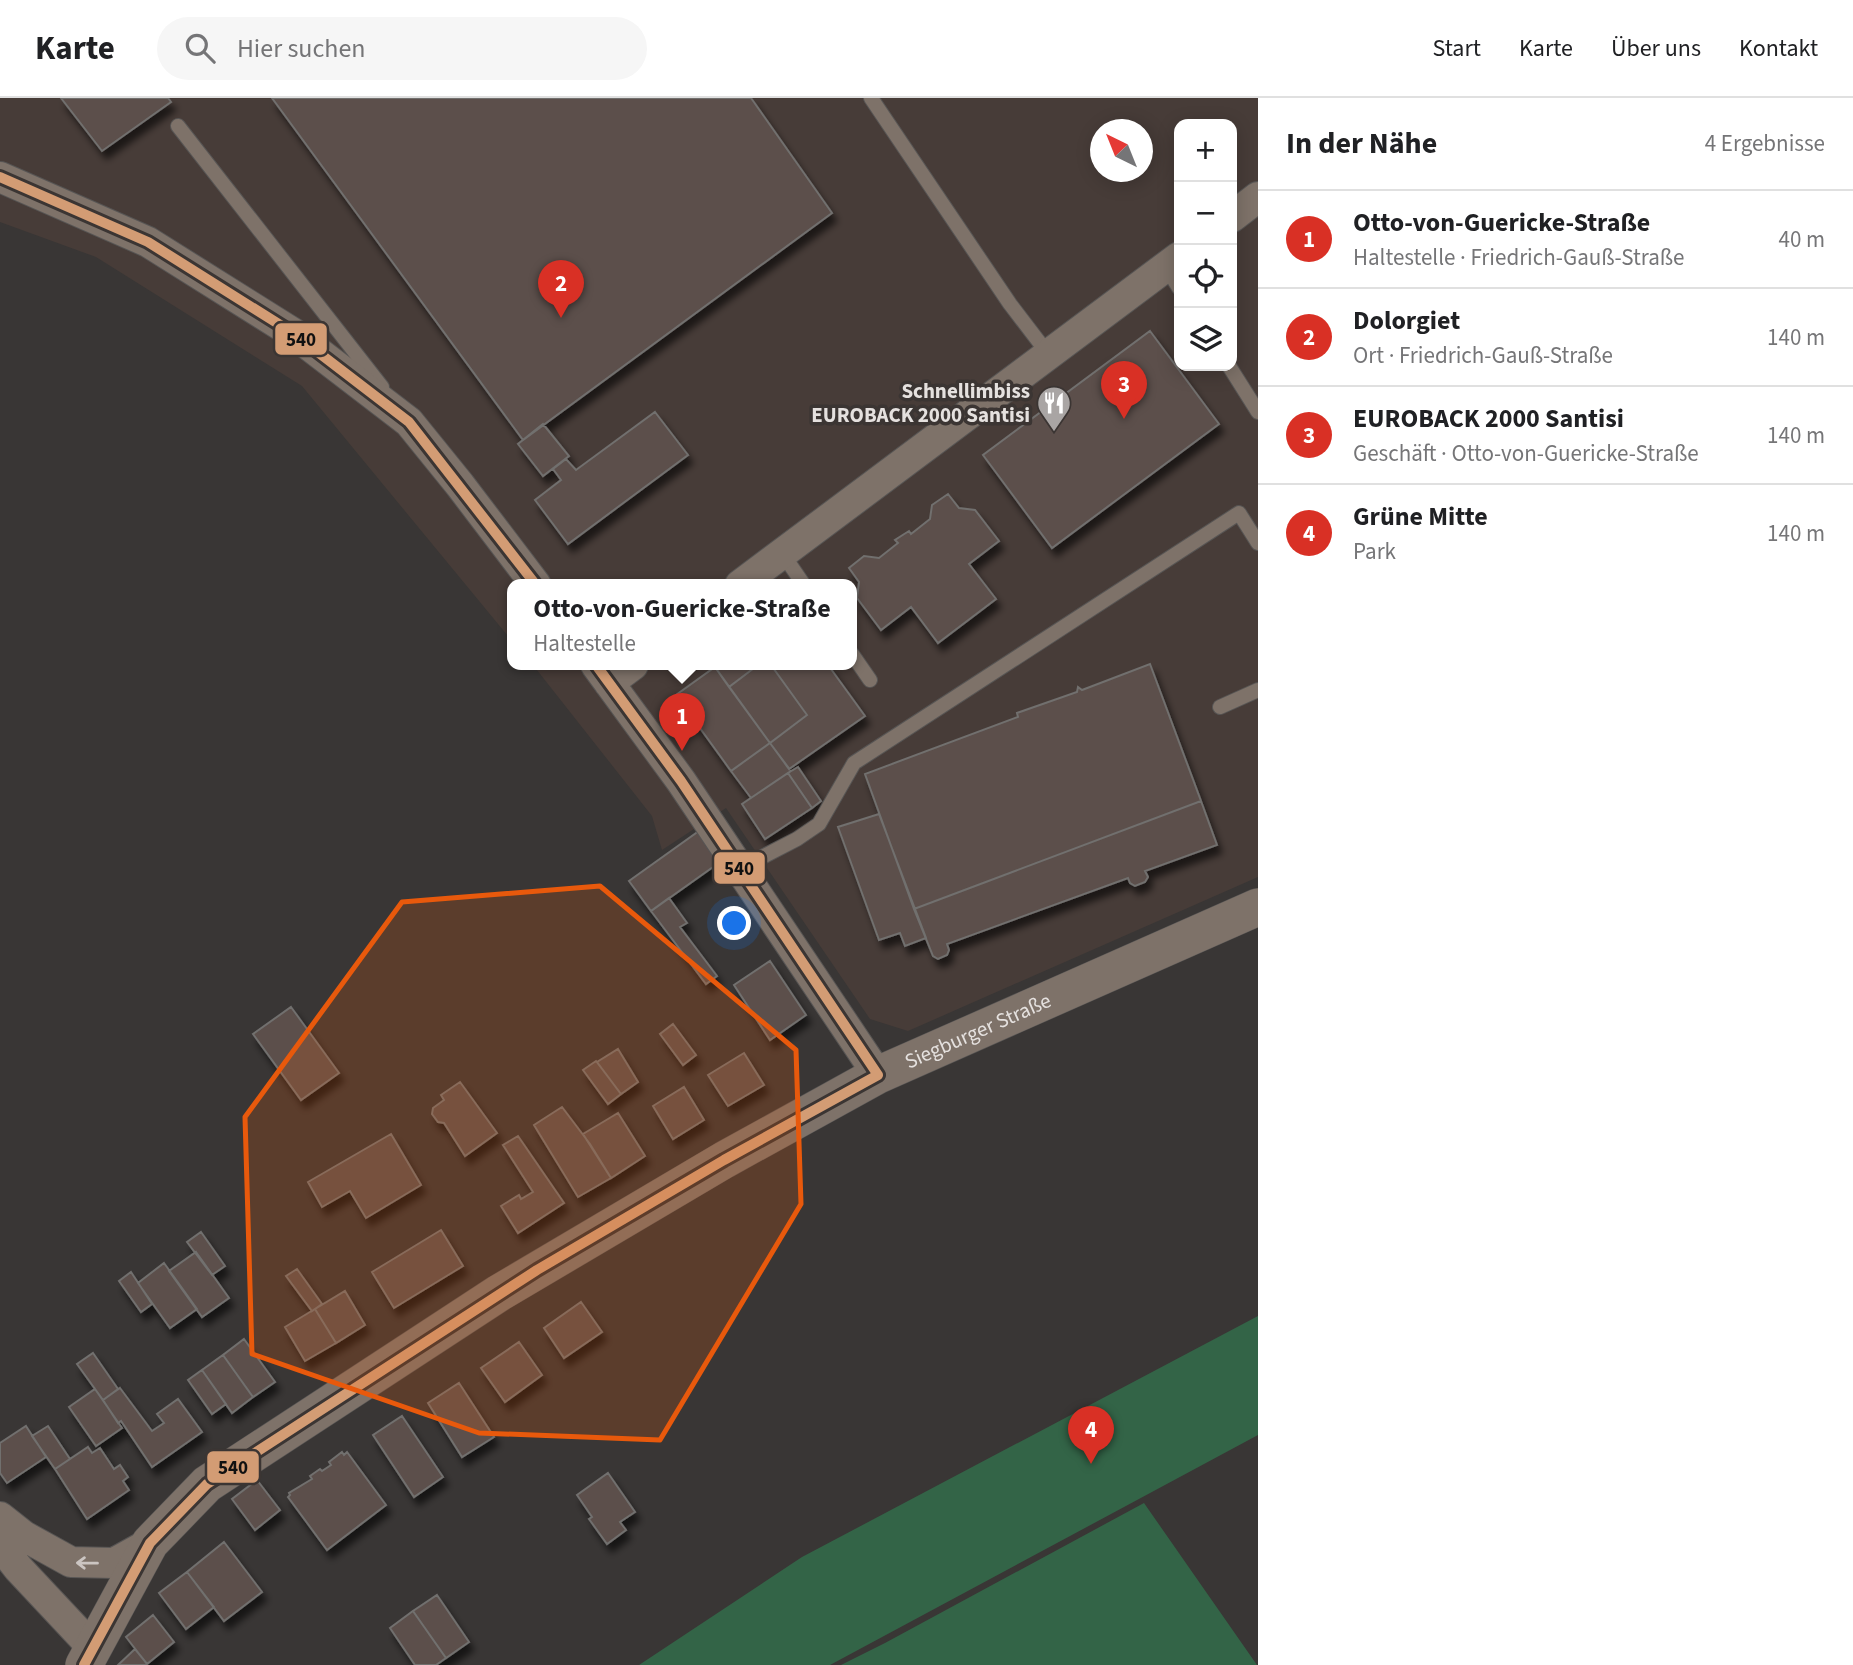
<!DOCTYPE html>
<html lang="de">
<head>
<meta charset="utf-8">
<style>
  :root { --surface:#fff; --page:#f6f6f6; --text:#202124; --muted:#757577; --line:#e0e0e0; --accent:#d93025 }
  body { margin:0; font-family:"Source Sans 3",sans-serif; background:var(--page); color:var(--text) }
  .controls { position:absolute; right:21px; top:21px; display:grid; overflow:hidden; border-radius:14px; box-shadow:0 4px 18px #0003 }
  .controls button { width:63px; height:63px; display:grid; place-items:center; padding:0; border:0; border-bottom:2px solid var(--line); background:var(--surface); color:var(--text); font:35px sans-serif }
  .compass { position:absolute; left:1090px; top:21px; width:63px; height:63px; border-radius:50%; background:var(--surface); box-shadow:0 4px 18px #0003; rotate:317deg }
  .you { position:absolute; left:735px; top:826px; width:24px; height:24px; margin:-18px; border:5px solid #fff; border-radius:50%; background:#1a73e8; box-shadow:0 0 0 10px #1a73e833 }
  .badge { display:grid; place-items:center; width:46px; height:46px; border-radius:50%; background:var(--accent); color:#fff; font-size:23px; font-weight:700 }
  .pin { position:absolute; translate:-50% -58px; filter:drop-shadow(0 2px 4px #0008) }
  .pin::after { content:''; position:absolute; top:37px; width:24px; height:21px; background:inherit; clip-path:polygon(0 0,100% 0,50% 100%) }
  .popup { position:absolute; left:507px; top:481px; width:350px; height:91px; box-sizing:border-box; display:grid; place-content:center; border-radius:14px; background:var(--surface); filter:drop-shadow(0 2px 5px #0005); font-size:23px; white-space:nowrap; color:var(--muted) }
  .popup b { font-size:26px; color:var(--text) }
  .popup::after { content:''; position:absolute; left:50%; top:100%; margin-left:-14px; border:14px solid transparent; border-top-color:var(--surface) }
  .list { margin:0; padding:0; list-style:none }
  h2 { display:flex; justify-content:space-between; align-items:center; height:91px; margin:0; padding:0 28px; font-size:30px }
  h2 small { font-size:23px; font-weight:400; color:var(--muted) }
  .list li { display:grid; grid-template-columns:46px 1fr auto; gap:21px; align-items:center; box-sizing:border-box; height:98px; padding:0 28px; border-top:2px solid var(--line) }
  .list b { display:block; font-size:26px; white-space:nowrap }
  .list p { margin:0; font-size:23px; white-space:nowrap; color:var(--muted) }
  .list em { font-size:23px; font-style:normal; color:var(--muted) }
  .icon { flex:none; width:38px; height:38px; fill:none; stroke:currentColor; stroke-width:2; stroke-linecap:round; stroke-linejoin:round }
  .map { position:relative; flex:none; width:1258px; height:1567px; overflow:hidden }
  header { display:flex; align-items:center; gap:42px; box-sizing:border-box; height:98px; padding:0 35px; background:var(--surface); border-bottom:2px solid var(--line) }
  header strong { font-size:33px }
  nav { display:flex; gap:38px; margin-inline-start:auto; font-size:24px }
  .search { width:490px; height:63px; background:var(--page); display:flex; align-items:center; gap:18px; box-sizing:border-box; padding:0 24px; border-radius:38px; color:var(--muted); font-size:26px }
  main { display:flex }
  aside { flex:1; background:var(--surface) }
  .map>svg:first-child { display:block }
  .built { fill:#473c38; fill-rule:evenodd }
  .green { fill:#336447 }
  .building { fill:#5b4f4b; stroke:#716f6e; stroke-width:2; filter:url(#shadow) }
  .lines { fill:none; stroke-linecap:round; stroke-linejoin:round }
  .service-casing { stroke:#575554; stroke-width:16 }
  .minor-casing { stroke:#575554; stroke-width:32 }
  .tertiary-casing { stroke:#575554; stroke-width:38 }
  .service { stroke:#7e7269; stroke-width:14 }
  .minor { stroke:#7e7269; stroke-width:30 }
  .tertiary { stroke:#7e7269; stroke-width:37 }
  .bus-1-casing { stroke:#3b3533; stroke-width:16 }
  .bus-1 { stroke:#d39c74; stroke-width:10 }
  .oneway { stroke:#cbc5c2 }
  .marked { fill:#e8590c; fill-opacity:0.2; stroke:#e8590c; stroke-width:5; stroke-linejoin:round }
  .labels { text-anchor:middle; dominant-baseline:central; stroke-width:7; stroke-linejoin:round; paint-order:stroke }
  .poi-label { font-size:21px; font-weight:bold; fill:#e5e1df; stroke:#3b3533; text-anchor:end }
  .street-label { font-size:21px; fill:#e5e1df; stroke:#3b3533 }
  .line-badge { stroke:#3b3533; stroke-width:2.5 }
  .pale-badge-label { font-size:19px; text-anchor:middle; font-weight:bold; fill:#111 }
</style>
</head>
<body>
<header>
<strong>Karte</strong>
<div class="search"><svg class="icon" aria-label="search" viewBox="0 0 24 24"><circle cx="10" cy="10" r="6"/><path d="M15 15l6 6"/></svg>Hier suchen</div>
<nav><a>Start</a><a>Karte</a><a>Über uns</a><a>Kontakt</a></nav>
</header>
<main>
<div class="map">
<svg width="1258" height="1567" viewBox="0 0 1258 1567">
  <defs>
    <filter id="shadow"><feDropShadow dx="4.5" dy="8" stdDeviation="3.5" flood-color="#0009"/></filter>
  </defs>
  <rect width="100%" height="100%" fill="#393635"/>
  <path class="built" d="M0,0h1258v779l-350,154 -38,-12 -144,-211 -64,42 -10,-34 -119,-151h319v-80h-340v56l-210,-255 -206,-129 -96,-35zM1179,26h53v242h-53zM1100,32h42v42h-42z"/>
  <path class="green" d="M1258,1218v119l-428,230h-191l163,-108z
    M1144,1405l113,162h-416l44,-22z"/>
  <path class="building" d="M61,0h107l3,4 -69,49z
    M272,0h479l81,115 -309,227z
    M1150,233l69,93 -167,124 -69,-93z
    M655,314l33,43 -120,89 -33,-44 26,-20 -8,-11 13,-10 10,11z
    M543,326l26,32 -26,20 -25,-32z
    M948,396l11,14 16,2 24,31 -30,23 27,35 -58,44 -27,-36 -30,23 -24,-32 2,-16 -10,-14 15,-12 15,2 19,-15 -3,-3 14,-9 2,3 19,-15 2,-14z
    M1150,566l51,137 -287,108 -49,-135 153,-57 -1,-4 60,-21 1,-5 4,3z
    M717,567h41l-29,22 -14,-20z
    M758,567h13l36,50 -37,28 -41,-56z
    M771,567h57l37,51 -76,53 -19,-26 37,-28z
    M715,569l55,76 -39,28 -55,-76z
    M770,645l21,28 -40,27 -20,-27z
    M798,669l23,34 -9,7 -24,-35z
    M788,675l24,35 -47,31 -23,-35z
    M1201,703l16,44 -72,26 3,6 -3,5 -10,4 -5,-3 -2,-5 -181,66 2,6 -2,5 -9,4 -5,-3 -19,-47z
    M879,716l47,124 -21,8 -5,-13 -21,7 -41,-113z
    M699,733l21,31 -69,49 -22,-30z
    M669,800l18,25 -7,4 37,49 -11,8 -55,-73z
    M770,863l36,54 -36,25 -36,-55z
    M291,909l48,66 -38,27 -48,-66z
    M673,926l23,31 -13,10 -23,-31z
    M618,951l20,33 -17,12 -24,-32z
    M744,955l20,32 -36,21 -20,-31z
    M596,963l25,33 -13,10 -25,-34z
    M460,984l37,51 -32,23 -21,-33 -6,-1 -6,-8 1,-6 11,-8 -3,-5z
    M684,989l20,33 -31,19 -20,-33z
    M562,1009l28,37 21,34 -33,19 -44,-72z
    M618,1015l27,43 -34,22 -28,-44z
    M391,1036l30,51 -55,33 -16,-27 -28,16 -14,-25z
    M518,1038l46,67 -46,30 -17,-27 18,-11 2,4 12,-7 -30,-47z
    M441,1132l22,36 -69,42 -22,-36z
    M201,1134l24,34 -13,9 -25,-33z
    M196,1154l33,46 -27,19 -33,-46z
    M164,1165l33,46 -27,19 -32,-45z
    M297,1171l25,35 -10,7 -26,-35z
    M131,1174l21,32 -11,8 -22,-31z
    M345,1193l20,34 -29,18 -21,-34z
    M581,1204l21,30 -38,26 -20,-30z
    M315,1211l21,34 -31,18 -20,-34z
    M244,1241l31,43 -22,15 -30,-42z
    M519,1244l23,33 -37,27 -24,-34z
    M93,1255l25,36 -15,11 -26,-36z
    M223,1257l30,42 -21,16 -30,-43z
    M202,1272l24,34 -14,10 -24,-34z
    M459,1285l35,54 -32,20 -34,-54z
    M120,1290l32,43 12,-8 -7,-9 21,-15 24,33 -50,35 -31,-46 -3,2 -15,-23z
    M95,1291l27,39 -26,18 -27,-39z
    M402,1318l41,61 -29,20 -41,-62z
    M26,1328l20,31 -39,26 -7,-10v-30z
    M48,1328l22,33 -15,10 -23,-33z
    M88,1349l4,6 8,-5 14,21 6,-4 8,12 -5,4 6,9 -42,29 -32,-50z
    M342,1354l2,3 3,-3 39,53 -59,45 -39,-53 2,-2 -1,-2 23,-14 -2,-3 10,-7 2,2 9,-6 -2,-3z
    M608,1375l27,39 -15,10 6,8 -19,14 -18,-25 3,-2 -15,-22z
    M257,1382l23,30 -25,20 -23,-31z
    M224,1444l38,50 -38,29 -37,-49z
    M187,1474l27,35 -28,22 -27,-36z
    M437,1497l32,47 -23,16 -33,-47z
    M413,1513l33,47 -10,7h-21l-25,-37z
    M153,1517l21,27 -27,22 -21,-27z
    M135,1551l13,16h-30z"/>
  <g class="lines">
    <g class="service-casing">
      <path id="service" d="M871,0l139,206 39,51
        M178,28l204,261
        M1166,169l13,21
        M1229,268l29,46
        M782,455l22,32
        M852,556l18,26
        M1220,609l38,-17
        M741,770l56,-29 22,-15 35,-61 385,-250 19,30"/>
    </g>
    <g class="minor-casing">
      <path id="minor" d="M0,79l148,65 145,91 116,89 51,63 76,100
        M1232,119l26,-20
        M740,487l439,-328
        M596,567l85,116 197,294
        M609,585l24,-18
        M0,1419l24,19 47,26 43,1 36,-20
        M0,1447l18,23 75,80"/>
    </g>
    <g class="tertiary-casing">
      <g id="tertiary">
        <path id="s1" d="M84,1567l66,-122 57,-59 292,-191 225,-133 154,-85 380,-168"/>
      </g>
    </g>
    <use href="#service" class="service"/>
    <use href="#minor" class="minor"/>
    <use href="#tertiary" class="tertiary"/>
    <g class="bus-1-casing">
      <path id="bus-1" d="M0,79l148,65 145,91 116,89 127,163
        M596,567l85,116 197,294
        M84,1567l66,-122 57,-59 330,-214 187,-110 154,-85"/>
    </g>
    <use href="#bus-1" class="bus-1"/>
  </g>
  <defs><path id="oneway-shaft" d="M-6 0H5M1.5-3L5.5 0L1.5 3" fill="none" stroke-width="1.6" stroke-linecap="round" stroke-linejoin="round" transform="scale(1.75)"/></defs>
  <use class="oneway" href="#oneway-shaft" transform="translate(87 1465) rotate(-179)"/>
  <path class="marked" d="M600,788l196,164 5,154 -141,236 -181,-7 -227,-79 -7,-237 157,-215z"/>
  <defs>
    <g id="restaurant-pin" transform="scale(1.75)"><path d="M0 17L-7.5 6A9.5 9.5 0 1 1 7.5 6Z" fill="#a9a5a4" stroke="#3b3533"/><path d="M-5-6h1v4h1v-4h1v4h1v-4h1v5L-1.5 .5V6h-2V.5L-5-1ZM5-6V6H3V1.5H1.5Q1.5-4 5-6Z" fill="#fff"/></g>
  </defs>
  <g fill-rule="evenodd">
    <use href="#restaurant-pin" x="1054" y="305"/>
  </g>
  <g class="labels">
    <g class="poi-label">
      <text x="1030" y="293">Schnellimbiss<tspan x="1030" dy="24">EUROBACK 2000 Santisi</tspan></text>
    </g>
    <g class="street-label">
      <text stroke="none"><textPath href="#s1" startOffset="1116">Siegburger Straße</textPath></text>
    </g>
  </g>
  <g class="line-badge">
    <rect x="274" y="224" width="54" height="34" rx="7" fill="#d39c74"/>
    <rect x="713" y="753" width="53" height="34" rx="7" fill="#d39c74"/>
    <rect x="206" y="1352" width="54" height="34" rx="7" fill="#d39c74"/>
  </g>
  <g class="pale-badge-label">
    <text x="301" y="248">540</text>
    <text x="739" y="777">540</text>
    <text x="233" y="1376">540</text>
  </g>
</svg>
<div class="controls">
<button>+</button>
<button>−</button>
<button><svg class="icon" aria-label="locate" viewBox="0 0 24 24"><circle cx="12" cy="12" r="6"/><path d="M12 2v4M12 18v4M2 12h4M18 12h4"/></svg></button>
<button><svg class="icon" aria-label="layers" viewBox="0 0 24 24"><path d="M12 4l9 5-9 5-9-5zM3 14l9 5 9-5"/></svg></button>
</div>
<svg class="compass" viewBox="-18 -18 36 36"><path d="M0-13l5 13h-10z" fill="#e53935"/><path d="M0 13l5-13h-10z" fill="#757577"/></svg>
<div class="you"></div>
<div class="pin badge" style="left:682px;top:653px">1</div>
<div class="popup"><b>Otto-von-Guericke-Straße</b>Haltestelle</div>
<div class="pin badge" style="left:561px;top:220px">2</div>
<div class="pin badge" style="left:1124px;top:321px">3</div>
<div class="pin badge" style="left:1091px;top:1366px">4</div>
</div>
<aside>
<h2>In der Nähe<small>4 Ergebnisse</small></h2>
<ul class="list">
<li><span class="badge">1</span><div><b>Otto-von-Guericke-Straße</b><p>Haltestelle · Friedrich-Gauß-Straße</p></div><em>40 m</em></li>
<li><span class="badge">2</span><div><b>Dolorgiet</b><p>Ort · Friedrich-Gauß-Straße</p></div><em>140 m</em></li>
<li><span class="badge">3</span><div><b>EUROBACK 2000 Santisi</b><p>Geschäft · Otto-von-Guericke-Straße</p></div><em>140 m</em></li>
<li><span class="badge">4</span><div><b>Grüne Mitte</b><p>Park</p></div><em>140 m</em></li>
</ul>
</aside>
</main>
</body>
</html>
